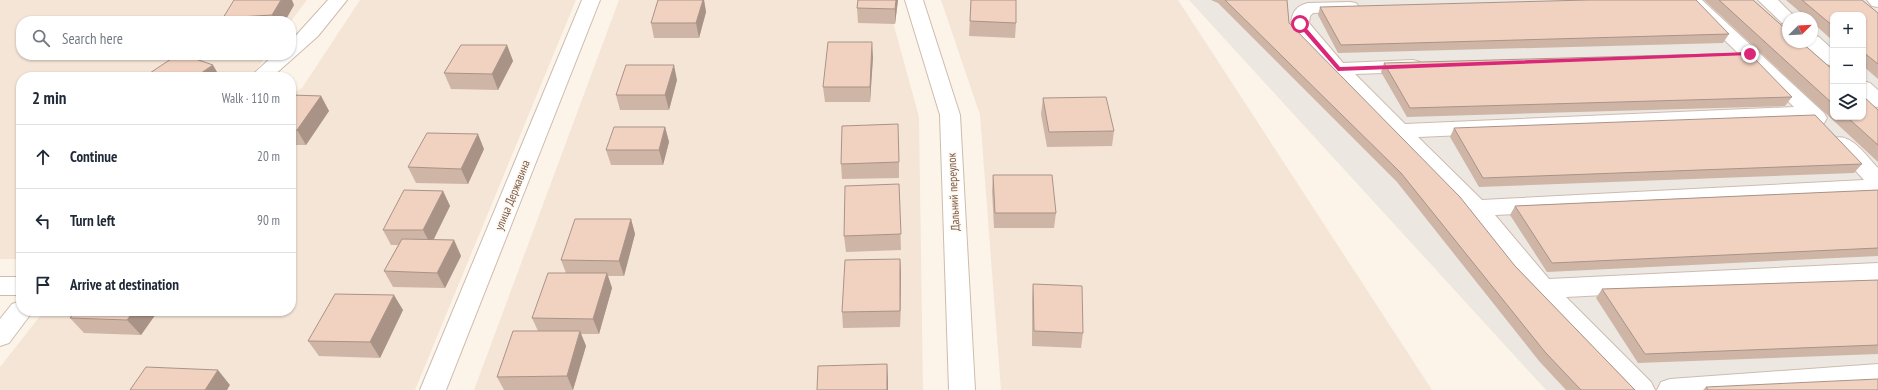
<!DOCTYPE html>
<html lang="en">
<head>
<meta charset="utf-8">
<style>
  :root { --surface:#fff; --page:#f2f2f3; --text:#1f2937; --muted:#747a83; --line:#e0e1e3 }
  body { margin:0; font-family:"PT Sans Narrow",sans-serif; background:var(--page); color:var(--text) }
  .controls { position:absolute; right:12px; top:12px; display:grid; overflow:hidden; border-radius:8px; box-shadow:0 1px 3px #0004 }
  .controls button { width:36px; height:36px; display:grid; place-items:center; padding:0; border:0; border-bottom:1px solid var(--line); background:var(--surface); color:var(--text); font:20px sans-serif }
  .compass { position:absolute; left:1782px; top:12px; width:36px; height:36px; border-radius:50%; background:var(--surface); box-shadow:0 1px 3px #0004; rotate:66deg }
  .stop { position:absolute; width:12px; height:12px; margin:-9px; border:3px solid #db2777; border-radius:50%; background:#fff }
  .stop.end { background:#db2777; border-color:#fff; box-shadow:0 1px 4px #0008 }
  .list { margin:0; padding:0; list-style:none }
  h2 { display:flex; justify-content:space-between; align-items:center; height:52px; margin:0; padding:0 16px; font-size:17px }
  h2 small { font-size:13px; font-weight:400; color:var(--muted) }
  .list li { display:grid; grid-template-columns:26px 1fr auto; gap:12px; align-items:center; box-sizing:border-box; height:64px; padding:0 16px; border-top:1px solid var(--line) }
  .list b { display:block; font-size:15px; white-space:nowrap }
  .list em { font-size:13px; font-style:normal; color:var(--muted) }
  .icon { flex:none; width:22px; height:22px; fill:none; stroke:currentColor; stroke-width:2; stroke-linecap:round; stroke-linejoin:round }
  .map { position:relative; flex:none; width:1878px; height:390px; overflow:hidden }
  .search { position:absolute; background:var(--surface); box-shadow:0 1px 3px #0004; left:16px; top:16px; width:280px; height:44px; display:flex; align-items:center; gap:10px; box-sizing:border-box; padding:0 14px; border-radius:16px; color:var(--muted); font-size:15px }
  .panel { position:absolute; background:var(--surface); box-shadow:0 1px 3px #0004; left:16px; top:72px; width:280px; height:244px; border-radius:16px }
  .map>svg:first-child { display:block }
  .residential { fill:#f4e5d7 }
  .industrial { fill:#ede7e2; fill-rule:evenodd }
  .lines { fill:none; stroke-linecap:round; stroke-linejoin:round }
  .minor-casing { stroke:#cebbae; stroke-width:2 }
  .minor { fill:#fff; fill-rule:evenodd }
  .wall { fill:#cfb5a6 }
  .shaded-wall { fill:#a99387 }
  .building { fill:#f1d2c1; stroke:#a99387 }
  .route { fill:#db2777 }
  .labels { text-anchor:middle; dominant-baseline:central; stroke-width:3; stroke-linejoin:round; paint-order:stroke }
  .street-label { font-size:12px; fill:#775a4c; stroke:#fff8ef }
</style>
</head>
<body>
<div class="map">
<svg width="1878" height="390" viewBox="0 0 1878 390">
  <rect width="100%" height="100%" fill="#fcf4e9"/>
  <path class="residential" d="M0,0h307l-16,21h-270v34h246l-16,22h-230v182h-21z
    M360,0h216l-161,390h-415v-23l44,-56h247v-217l11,-6z
    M619,0h268l32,117 4,273h-449z
    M941,0h237l254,390h-431l-21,-275z"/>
  <path class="industrial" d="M1189,0h689v390h-332zM1833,15h30v102h-30zM1788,18h24v24h-24z"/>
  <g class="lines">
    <g class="minor-casing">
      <path id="minor" d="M328,0h19l-29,36 -46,41h-22l24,-22h17v-14z
        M582,0h18l-154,390h-26z
        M905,0h18l37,115 15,275h-26l-9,-275z
        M1683,0h19l122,113 3,5 -3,5 -7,2 -10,-5 -389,17 64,63 382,-20 -33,-37 3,-5c18,-5 32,18 44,30v27l-383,20 54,64 329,-16v18l-312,16 85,85 4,8h-30l-90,-94 -66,-82 -138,-141 -40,-49c1,-12 5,-18 17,-21l42,-1 6,1 3,4 -3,4 -43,2 -3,3 -1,7 34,40 70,-3 7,2 3,4 -3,4 -7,2 -58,2 50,50 389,-17z
        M1758,0h20l18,18h-8v6l-6,-1z
        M1867,0h11v7l-6,-1z
        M1812,35l7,2 14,13v16l-7,-2 -21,-19 -2,-3h9z
        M1863,81l7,2 8,7v17l-7,-1 -8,-8z
        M0,277h21v18h-21z
        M21,301v10h12l-24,32 -9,3v-27l12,-15z
        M1878,364v22l-59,4h-162l4,-8 9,-3z"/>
    </g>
    <use href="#minor" class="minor"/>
  </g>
  <path class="wall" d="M658,0h46l2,12 -7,26h-45l-3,-15z
    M858,0h40l-3,24 -37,-1 -1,-15z
    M971,0l45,23 -1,15 -46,-2z
    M1211,0h99h-23l2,23 226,243 120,124h-69l-27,-29 -142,-179 -179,-179z
    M1704,0h49l80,70v47h30l15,-7v52z
    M1786,0h76l16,13v66l-15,-13v-51h-30v26l-21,-19v-4h-5z
    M294,5l-9,16h-61l-1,-3z
    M1320,7l409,27 -6,9 -385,10 -20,-38z
    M507,45l6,16 -15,29 -47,-1 -7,-16z
    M873,57l-3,45h-45l-2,-15z
    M1384,63l408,34 -7,9 -378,11 -26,-45z
    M677,80l-8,30h-49l-4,-15z
    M291,95l30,1 8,15 -23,34h-15z
    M1043,98l71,33 -2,15 -65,1 -6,-33z
    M665,127l4,15 -6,23h-52l-5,-15z
    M1454,128l408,36 -8,9 -375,14 -29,-50z
    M899,140v38l-57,1 -1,-15z
    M484,149l-16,35 -52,-1 -8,-16z
    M993,175l63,38 -2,15h-60l-2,-37z
    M899,184l2,66 -55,2 -2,-16z
    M1878,190v66l-331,16 -37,-57 5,-9z
    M443,191l7,15 -17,34h21l7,16 -16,32 -52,-1 -9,-16 14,-26h-7l-8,-15z
    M631,219l4,15 -11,42h-16l4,12 -13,46h-18l5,12 -13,44h-69l-7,-13 41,-46 -6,-13 34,-45 -5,-13z
    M900,259l1,16 -1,52 -57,1 -1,-16z
    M1878,280v74l-240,9 -42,-65 6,-9z
    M1033,284l50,49 -2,15 -49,-2v-47z
    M403,310l-23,48 -61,-2 -11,-15z
    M76,311h82l-17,24 -57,-2 -14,-15z
    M1706,387l172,3h-175z"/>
  <path class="shaded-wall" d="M281,0h11l2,5 -9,16h-10l-3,-6z
    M703,0h1l2,12 -7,26 -3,-15z
    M896,0h2l-3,24v-15z
    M872,42l1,15 -3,45v-15z
    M507,45l6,16 -15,29 -6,-16z
    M213,65l7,12h-25z
    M674,65l3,15 -8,30 -4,-15z
    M321,96l8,15 -23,34 -9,-15z
    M665,127l4,15 -6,23 -4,-15z
    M478,134l6,15 -16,35 -7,-15z
    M443,191l7,15 -19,39 -8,-15z
    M631,219l4,15 -11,42 -5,-15z
    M454,240l7,16 -16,32 -8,-15z
    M900,259l1,16 -1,52z
    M607,273l5,15 -13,46 -6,-15z
    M394,295l9,15 -23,48 -10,-16z
    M134,311h24l-17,24 -14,-15z
    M580,331l6,15 -13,44 -6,-14z
    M887,364l1,15v11h-1z
    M218,370l12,15 -3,5h-22z"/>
  <path class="building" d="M234,0h47l-9,15 -49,3z
    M658,0h45l-7,23h-45z
    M858,0h38l-1,9 -38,-1z
    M971,0h45v23l-46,-2z
    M1225,0h62l2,23 171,174 55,69 120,124h-54l-36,-38 -144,-179z
    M1588,0h108l33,34 -388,11 -21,-38z
    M1719,0h34l35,31v11h13l32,28v34z
    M1802,0h60l16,13v51l-15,-12v-37h-30v11z
    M828,42h44l-2,45h-47z
    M461,45h46l-15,29 -48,-1z
    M1749,53l43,44 -382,11 -26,-45z
    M177,55h7l29,10 -18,12h-51z
    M626,65h48l-9,30h-49z
    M291,95l30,1 -24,34h-6z
    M1863,96l15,14v35l-31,-28h16z
    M1106,97l8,34 -65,1 -6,-34z
    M1815,115l47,49 -379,14 -29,-50z
    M898,124l1,38 -58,2 1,-38z
    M614,127h51l-6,23h-53z
    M427,133l51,1 -17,35 -53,-2z
    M993,175h59l4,38h-61z
    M899,184l2,50 -57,2 1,-50z
    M404,190l39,1 -20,39h-40z
    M1878,190v58l-326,15 -37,-57z
    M575,219h56l-12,42 -58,-1z
    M402,239l52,1 -17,33 -53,-2z
    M900,259v52l-58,1 3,-52z
    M548,273h59l-14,46 -61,-1z
    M1878,280v65l-233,9 -43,-65z
    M1033,284l49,2 1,47 -49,-2z
    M335,294l59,1 -24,47 -62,-1z
    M76,311h58l-7,9 -57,-2z
    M513,331h67l-13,45 -70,1z
    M887,364v26h-70l1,-24z
    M146,367l72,3 -13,20h-75z
    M1878,379v11h-170l-2,-3z"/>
  <path class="route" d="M1298,23h4l38,44 410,-15 3,2 -3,1 -412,16 -40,-46z"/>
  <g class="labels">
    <g class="street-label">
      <text transform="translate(953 192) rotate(-93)">Дальний переулок</text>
      <text transform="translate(512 195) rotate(-68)">улица Державина</text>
    </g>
  </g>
</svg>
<div class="controls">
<button>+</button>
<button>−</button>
<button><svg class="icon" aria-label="layers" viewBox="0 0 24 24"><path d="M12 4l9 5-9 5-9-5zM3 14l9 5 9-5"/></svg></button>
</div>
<svg class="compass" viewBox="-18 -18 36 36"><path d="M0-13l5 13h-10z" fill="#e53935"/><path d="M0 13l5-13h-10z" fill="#747a83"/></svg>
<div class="stop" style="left:1300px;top:24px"></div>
<div class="stop end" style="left:1750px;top:54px"></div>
<div class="search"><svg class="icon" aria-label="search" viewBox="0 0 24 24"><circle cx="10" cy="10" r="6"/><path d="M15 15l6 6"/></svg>Search here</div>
<section class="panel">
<h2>2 min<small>Walk · 110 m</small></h2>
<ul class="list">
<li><svg class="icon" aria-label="ahead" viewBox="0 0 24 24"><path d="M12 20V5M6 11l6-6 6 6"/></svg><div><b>Continue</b></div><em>20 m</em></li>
<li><svg class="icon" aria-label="left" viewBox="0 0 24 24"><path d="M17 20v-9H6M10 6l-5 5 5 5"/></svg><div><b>Turn left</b></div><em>90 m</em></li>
<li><svg class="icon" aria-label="arrive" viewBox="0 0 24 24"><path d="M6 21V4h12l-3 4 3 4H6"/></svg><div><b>Arrive at destination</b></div></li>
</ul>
</section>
</div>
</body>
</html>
